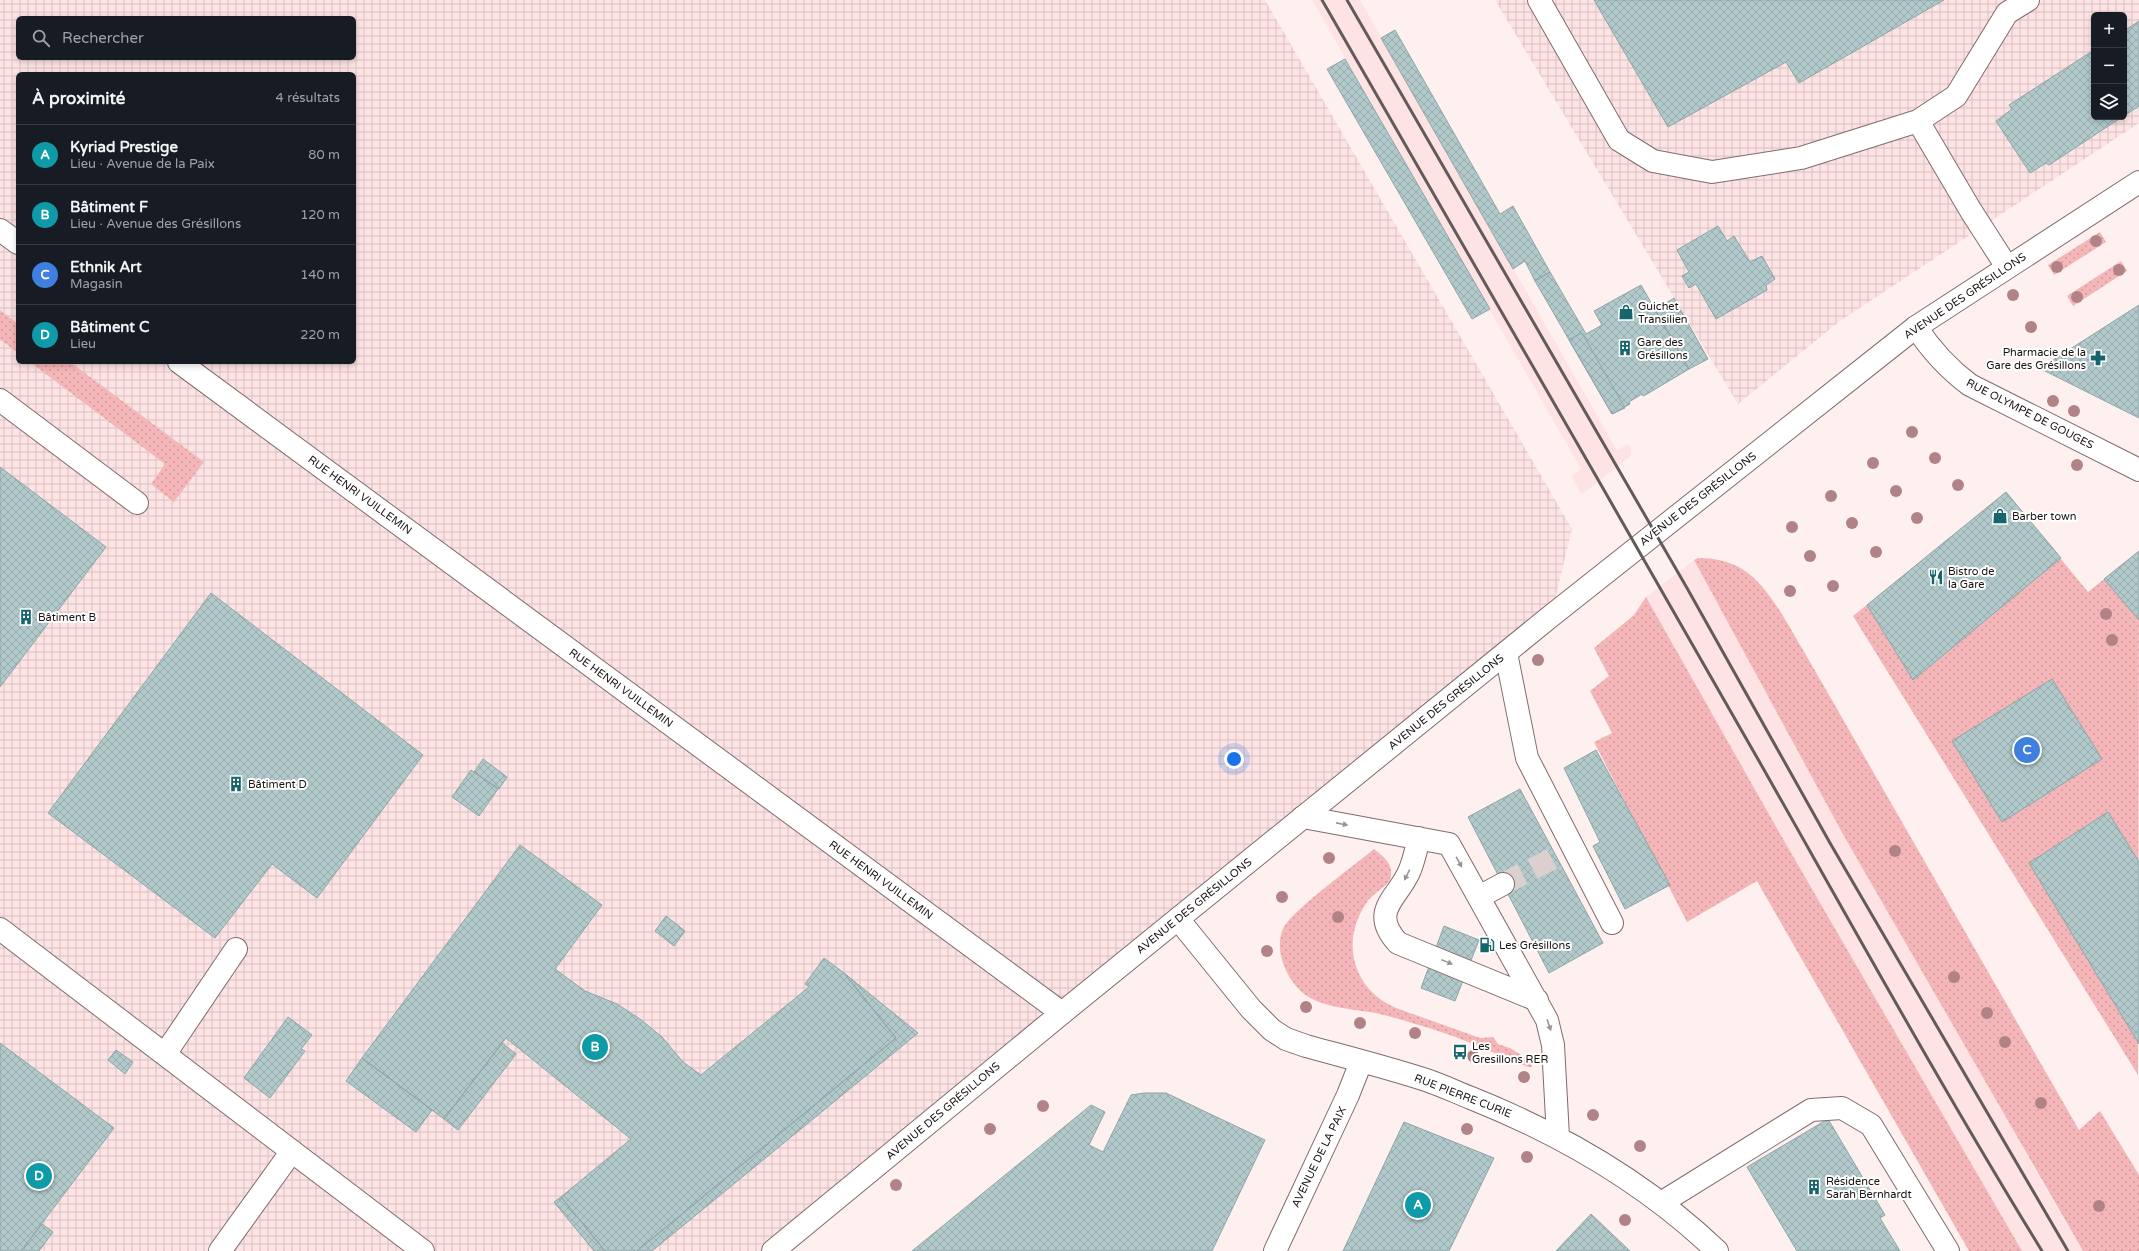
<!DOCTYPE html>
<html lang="fr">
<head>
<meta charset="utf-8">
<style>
  :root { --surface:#171b24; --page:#242831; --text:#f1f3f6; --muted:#9ea1a6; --line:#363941; --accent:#8fb3b8 }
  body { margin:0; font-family:"Varela Round",sans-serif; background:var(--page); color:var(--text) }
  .controls { position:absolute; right:12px; top:12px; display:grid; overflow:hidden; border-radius:6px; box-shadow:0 2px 6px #0003 }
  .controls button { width:36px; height:36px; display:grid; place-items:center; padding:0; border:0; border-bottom:1px solid var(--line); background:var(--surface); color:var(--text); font:20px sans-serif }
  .you { position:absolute; left:1234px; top:759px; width:14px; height:14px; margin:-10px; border:3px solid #fff; border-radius:50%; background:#1a73e8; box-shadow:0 0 0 6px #1a73e833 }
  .badge { display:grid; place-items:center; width:26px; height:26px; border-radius:50%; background:var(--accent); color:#fff; font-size:13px; font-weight:700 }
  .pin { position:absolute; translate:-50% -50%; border:2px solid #fff; box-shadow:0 1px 4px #0006 }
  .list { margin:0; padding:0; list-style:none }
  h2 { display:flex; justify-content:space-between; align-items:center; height:52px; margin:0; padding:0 16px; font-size:17px }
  h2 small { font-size:13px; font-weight:400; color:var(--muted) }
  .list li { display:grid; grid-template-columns:26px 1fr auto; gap:12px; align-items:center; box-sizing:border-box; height:60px; padding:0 16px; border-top:1px solid var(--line) }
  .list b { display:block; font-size:15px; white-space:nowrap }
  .list p { margin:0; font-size:13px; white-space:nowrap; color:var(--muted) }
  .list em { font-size:13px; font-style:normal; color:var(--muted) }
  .icon { flex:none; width:22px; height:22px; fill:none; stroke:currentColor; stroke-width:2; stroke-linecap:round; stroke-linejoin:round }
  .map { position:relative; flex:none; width:2139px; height:1251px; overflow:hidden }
  .search { position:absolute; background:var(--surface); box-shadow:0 2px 6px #0003; left:16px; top:16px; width:340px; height:44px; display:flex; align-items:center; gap:10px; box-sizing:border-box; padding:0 14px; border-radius:6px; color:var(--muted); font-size:15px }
  .panel { position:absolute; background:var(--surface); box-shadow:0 2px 6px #0003; left:16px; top:72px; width:340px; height:292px; border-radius:6px }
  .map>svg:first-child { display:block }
  .built { fill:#fde3e3 }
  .industrial { fill:url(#industrial-grid); fill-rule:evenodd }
  .grass { fill:url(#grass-dots) }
  .building { fill:url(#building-cross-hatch); stroke:#8ea5a7 }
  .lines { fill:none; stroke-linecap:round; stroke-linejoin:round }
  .minor-tunnel { stroke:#dccfcf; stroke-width:22; stroke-dasharray:22 11; stroke-linecap:butt }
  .minor-casing { stroke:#816c6d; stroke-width:24 }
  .major-casing { stroke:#816c6d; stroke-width:24 }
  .minor { stroke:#fff; stroke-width:22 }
  .major { stroke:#fff; stroke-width:22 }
  .rail { stroke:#645a5a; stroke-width:3 }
  .tree { fill:#b18387 }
  .oneway { fill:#989494 }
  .labels { text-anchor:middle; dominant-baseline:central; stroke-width:4; stroke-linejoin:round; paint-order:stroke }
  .street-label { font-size:11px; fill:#191212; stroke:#fff }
  .poi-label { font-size:11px; fill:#191212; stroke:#fff; text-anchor:start }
</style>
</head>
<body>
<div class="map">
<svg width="2139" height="1251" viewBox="0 0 2139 1251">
  <defs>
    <pattern id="industrial-grid" width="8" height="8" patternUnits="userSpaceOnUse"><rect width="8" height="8" fill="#fde3e3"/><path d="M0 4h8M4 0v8" fill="none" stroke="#d8c2c2"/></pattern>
    <pattern id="grass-dots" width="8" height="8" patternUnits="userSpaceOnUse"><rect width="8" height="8" fill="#f4b6b8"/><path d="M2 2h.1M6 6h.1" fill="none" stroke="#d19b9d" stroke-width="1.8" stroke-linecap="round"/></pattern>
    <pattern id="building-cross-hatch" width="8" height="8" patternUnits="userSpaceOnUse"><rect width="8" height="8" fill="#b1c9cb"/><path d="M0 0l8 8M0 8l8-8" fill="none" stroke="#98acad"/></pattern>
  </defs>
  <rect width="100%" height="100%" fill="#fff0f0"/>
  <path class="built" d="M1312,0h48l257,450 11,-6 3,4v8l-42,33 -8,5 -10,-18 10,-7z
    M1694,560l358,640 31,51h-61l-239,-412 -137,-242z"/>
  <path class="industrial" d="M0,0h1265l307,529 -21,87 -778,635h-773zM18,18h336v40h-336zM18,74h336v288h-336z
    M1495,0h644v123l-299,198 -102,83zM2094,15h30v102h-30z"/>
  <path class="grass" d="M2100,232l6,10 -52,33 -6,-10z
    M2121,261l6,10 -54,35 -6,-10z
    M0,310l18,14v29l-18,-14z
    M30,362h40l134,100 -30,40 -23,-18 14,-20z
    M2006,492l82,100 51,-41 -1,524 -285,-459z
    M1698,558c14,0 32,3 44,11 27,16 48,60 64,86l273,475 21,-19 39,64v76h-56l-239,-415 -150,-276z
    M1646,597l137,242 239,412h-53l-212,-370 -70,41 -93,-180 18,-9 -22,-42 19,-15 -15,-28 40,-33z
    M1374,849c9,7 21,16 16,30 -1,6 -18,15 -23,23 -27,39 -15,87 29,106l84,30 13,-1 5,7 12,4 21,13 1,6h-4c-37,-15 -74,-33 -113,-43 -12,-4 -23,-7 -35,-10 -23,-5 -53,-5 -73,-18 -19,-13 -34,-45 -24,-67 8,-18 72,-64 91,-80z"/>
  <path class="building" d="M1594,0h350l-145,83 -13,-21 -118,65z
    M2139,21v85l-15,10v-85z
    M1395,30l105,184 13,-8 37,66 -15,9 -10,-20 -12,8 -132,-231z
    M2094,50v67h28l-73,48 -3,-2 -16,10 -34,-52 16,-12 -3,-4z
    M1345,59l145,250 -18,10 -145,-250z
    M1718,226l9,15 7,-5 16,26 12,-6 13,23 -9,6 1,5 -51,29 -20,-35 -7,4 -7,-12 7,-4 -12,-22z
    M1550,272l36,62 16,-9 -8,-14 47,-26 48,84 -42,25 -4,2 -1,-2 -13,8 1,2 -18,10 -77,-133z
    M1674,298l34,61 -19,10 -34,-59z
    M2139,305v113l-98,-49 12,-9z
    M1582,333l43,75 -13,6 -43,-74z
    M0,467l106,80 -106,140z
    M2006,492l55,66 -148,122 -46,-75z
    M2139,551v69l-35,-41z
    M211,593l212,162 -106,143 -45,-34 -57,74 -167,-125z
    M2052,679l50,80 -100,63 -50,-81z
    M1596,750l74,135 -45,24 -32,-63 7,-4 -36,-74z
    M483,759l24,18 -8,12 -25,-17z
    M471,770l27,19 -19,27 -27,-19z
    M1520,789l83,154 -54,30 -81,-156z
    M2108,812l31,50v182l-110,-181z
    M520,845l82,60 -47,64 30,22 32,13 23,15 22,18 21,25 18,13 108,-88 -4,-3 19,-26 20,15 52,65 -259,213h-32l-44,-54 70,-58 -125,-101 -62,81 -82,-61z
    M666,916l19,15 -11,15 -19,-15z
    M1444,926l35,14 -24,61 -34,-13z
    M844,973l74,60 -266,218h-15l259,-213z
    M288,1017l24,18 -11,14 4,2 -35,47 -26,-20z
    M0,1043l114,85 -93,123h-21z
    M502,1043l14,11 -58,76 -14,-11z
    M116,1050l17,12 -8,12 -17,-14z
    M362,1058l70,52 -16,22 -70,-51z
    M1144,1093h22l99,47 -53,111h-300l179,-146 14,7 -16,33 14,7 28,-57z
    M1828,1119l57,96 -5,3 20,33h-103l-50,-84z
    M1404,1122l90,36 -45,93h-106z
    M561,1197l44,54h-11l-40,-49z
    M1591,1214l39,37h-74z
    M42,1224l11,8 -14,19h-18z"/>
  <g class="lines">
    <path class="minor-tunnel" d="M1503,884l53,-27"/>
    <g class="minor-casing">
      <path id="minor" d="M1539,0l80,140 34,21 59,11 89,-14 117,-37
        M0,230l18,13
        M2007,267l-36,-56 -53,-90 38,-25 51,-83 21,-13
        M1916,327c15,23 31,41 54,58l169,85
        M179,362l883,651
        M0,400l137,103
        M1506,653l21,105 85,165
        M1303,817l146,27 98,176 6,25 5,92
        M1419,838c-3,11 -5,23 -10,34 -12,27 -40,39 -11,71l139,57
        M1479,897l24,-13
        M1178,919l73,90 21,21 14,9 20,7c40,11 80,21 120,34 15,5 30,12 45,18 90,36 175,85 246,153
        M0,929l423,322
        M165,1054l71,-105
        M1661,1203l150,-93 31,-2 29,17 77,126
        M220,1251l72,-100
        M1275,1251l73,-156 13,-33"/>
    </g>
    <g class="major-casing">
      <path id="major" d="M773,1251l289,-238 489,-397 365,-289 223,-145"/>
    </g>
    <use href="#minor" class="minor"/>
    <use href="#major" class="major"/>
    <path class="rail" d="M1322,0c146,253 292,507 437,761 93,164 184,329 283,490
      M1347,0l340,588 143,255 238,408"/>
  </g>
  <g class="tree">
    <circle cx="2096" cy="241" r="6"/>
    <circle cx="2057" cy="267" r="6"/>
    <circle cx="2119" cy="270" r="6"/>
    <circle cx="2013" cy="295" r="6"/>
    <circle cx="2077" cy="297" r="6"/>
    <circle cx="2031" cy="327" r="6"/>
    <circle cx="2053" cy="401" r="6"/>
    <circle cx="2074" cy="411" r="6"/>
    <circle cx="1912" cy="432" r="6"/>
    <circle cx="1935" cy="458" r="6"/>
    <circle cx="1873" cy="463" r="6"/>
    <circle cx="2077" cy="465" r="6"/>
    <circle cx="1958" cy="485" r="6"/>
    <circle cx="1896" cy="491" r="6"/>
    <circle cx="1831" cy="496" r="6"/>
    <circle cx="1917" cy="518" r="6"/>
    <circle cx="1852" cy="523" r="6"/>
    <circle cx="1792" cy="527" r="6"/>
    <circle cx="1876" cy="552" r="6"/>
    <circle cx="1810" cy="556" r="6"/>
    <circle cx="1833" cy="586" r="6"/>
    <circle cx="1790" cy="591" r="6"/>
    <circle cx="2106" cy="614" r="6"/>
    <circle cx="2112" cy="640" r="6"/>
    <circle cx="1538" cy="660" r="6"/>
    <circle cx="1895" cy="851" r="6"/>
    <circle cx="1329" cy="858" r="6"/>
    <circle cx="1282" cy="897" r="6"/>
    <circle cx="1338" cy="917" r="6"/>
    <circle cx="1267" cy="951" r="6"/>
    <circle cx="1954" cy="977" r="6"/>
    <circle cx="1306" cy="1007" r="6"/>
    <circle cx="1987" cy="1013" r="6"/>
    <circle cx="1360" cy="1023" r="6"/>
    <circle cx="1415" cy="1033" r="6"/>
    <circle cx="2005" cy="1042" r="6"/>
    <circle cx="1473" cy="1056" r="6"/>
    <circle cx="1524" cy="1077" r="6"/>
    <circle cx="2041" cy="1103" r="6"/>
    <circle cx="1043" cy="1106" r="6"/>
    <circle cx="1593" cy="1115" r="6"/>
    <circle cx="990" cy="1129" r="6"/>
    <circle cx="1467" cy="1129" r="6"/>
    <circle cx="1640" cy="1146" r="6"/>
    <circle cx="1527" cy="1157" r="6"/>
    <circle cx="896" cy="1185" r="6"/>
    <circle cx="2099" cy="1206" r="6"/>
    <circle cx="1625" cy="1220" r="6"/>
  </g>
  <defs><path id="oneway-solid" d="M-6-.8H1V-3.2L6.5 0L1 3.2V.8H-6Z"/></defs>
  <g class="oneway">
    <use href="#oneway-solid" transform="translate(1342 824) rotate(11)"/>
    <use href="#oneway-solid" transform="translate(1459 862) rotate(61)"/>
    <use href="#oneway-solid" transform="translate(1407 875) rotate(117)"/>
    <use href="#oneway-solid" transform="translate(1447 962) rotate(22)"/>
    <use href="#oneway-solid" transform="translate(1549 1025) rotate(71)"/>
  </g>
  <defs>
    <g id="shop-bare" transform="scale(1.2)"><path d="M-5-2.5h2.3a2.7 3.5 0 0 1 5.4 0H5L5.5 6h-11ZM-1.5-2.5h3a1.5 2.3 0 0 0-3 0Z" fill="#17656c" stroke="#fff" stroke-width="2.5" paint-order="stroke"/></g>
    <g id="building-bare" transform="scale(1.2)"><path d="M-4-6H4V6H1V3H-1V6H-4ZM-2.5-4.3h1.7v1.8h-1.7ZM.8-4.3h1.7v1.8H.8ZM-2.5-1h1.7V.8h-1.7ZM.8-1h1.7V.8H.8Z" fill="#17656c" stroke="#fff" stroke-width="2.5" paint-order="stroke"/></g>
    <g id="pharmacy-bare" transform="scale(1.2)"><path d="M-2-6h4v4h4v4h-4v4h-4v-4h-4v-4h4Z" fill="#17656c" stroke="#fff" stroke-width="2.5" paint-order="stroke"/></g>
    <g id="restaurant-bare" transform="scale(1.2)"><path d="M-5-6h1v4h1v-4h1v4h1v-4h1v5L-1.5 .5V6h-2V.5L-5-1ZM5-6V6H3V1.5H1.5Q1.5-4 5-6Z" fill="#17656c" stroke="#fff" stroke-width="2.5" paint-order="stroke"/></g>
    <g id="fuel-bare" transform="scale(1.2)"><path d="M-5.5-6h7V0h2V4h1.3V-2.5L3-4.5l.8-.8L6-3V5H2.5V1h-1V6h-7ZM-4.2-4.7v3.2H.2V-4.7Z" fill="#17656c" stroke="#fff" stroke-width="2.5" paint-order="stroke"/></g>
    <g id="bus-bare" transform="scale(1.2)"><path d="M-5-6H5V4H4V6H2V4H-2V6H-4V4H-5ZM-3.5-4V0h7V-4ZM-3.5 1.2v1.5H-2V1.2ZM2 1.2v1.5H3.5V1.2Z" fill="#17656c" stroke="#fff" stroke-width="2.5" paint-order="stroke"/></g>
  </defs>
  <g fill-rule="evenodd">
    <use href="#shop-bare" x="1626" y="312"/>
    <use href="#building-bare" x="1625" y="348"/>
    <use href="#pharmacy-bare" x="2098" y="358"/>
    <use href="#shop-bare" x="2000" y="516"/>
    <use href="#restaurant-bare" x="1936" y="577"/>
    <use href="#building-bare" x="26" y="617"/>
    <use href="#building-bare" x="236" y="784"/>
    <use href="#fuel-bare" x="1487" y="945"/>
    <use href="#bus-bare" x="1460" y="1052"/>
    <use href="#building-bare" x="1814" y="1187"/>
  </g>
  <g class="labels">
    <g class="street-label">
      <text transform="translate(1965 296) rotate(-34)">AVENUE DES GRÉSILLONS</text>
      <text transform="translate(2030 414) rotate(27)">RUE OLYMPE DE GOUGES</text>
      <text transform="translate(360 495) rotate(36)">RUE HENRI VUILLEMIN</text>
      <text transform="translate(1698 499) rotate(-38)">AVENUE DES GRÉSILLONS</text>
      <text transform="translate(621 688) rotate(36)">RUE HENRI VUILLEMIN</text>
      <text transform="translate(1446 702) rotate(-39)">AVENUE DES GRÉSILLONS</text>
      <text transform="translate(881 880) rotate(36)">RUE HENRI VUILLEMIN</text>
      <text transform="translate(1194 906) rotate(-39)">AVENUE DES GRÉSILLONS</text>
      <text transform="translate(1463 1096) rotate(21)">RUE PIERRE CURIE</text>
      <text transform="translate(943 1111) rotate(-40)">AVENUE DES GRÉSILLONS</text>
      <text transform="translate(1319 1157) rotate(-64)">AVENUE DE LA PAIX</text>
    </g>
    <g class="poi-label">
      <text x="1638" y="306">Guichet<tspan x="1638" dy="13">Transilien</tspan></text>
      <text x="1637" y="342">Gare des<tspan x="1637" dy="13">Grésillons</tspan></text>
      <text x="2086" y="352" text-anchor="end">Pharmacie de la<tspan x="2086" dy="13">Gare des Grésillons</tspan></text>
      <text x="2012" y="516">Barber town</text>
      <text x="1948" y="571">Bistro de<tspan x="1948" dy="13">la Gare</tspan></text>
      <text x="38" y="617">Bâtiment B</text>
      <text x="248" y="784">Bâtiment D</text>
      <text x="1499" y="945">Les Grésillons</text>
      <text x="1472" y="1046">Les<tspan x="1472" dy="13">Gresillons RER</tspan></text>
      <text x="1826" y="1181">Résidence<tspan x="1826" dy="13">Sarah Bernhardt</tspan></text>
    </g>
  </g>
</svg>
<div class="controls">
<button>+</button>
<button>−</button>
<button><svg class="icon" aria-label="layers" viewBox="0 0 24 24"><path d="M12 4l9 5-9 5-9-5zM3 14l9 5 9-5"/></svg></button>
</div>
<div class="you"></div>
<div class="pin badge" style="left:1418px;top:1205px;background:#0f9aa8">A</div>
<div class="pin badge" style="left:595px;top:1047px;background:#0f9aa8">B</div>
<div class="pin badge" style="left:2027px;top:750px;background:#3f7fe0">C</div>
<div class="pin badge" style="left:39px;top:1176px;background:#0f9aa8">D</div>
<div class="search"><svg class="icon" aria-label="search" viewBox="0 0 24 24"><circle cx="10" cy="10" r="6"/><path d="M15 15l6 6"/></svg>Rechercher</div>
<section class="panel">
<h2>À proximité<small>4 résultats</small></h2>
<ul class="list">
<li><span class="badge" style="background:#0f9aa8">A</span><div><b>Kyriad Prestige</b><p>Lieu · Avenue de la Paix</p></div><em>80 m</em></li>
<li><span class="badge" style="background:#0f9aa8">B</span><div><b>Bâtiment F</b><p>Lieu · Avenue des Grésillons</p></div><em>120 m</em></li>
<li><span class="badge" style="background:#3f7fe0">C</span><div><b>Ethnik Art</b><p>Magasin</p></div><em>140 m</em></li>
<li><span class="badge" style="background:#0f9aa8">D</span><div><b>Bâtiment C</b><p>Lieu</p></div><em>220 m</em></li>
</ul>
</section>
</div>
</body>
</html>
